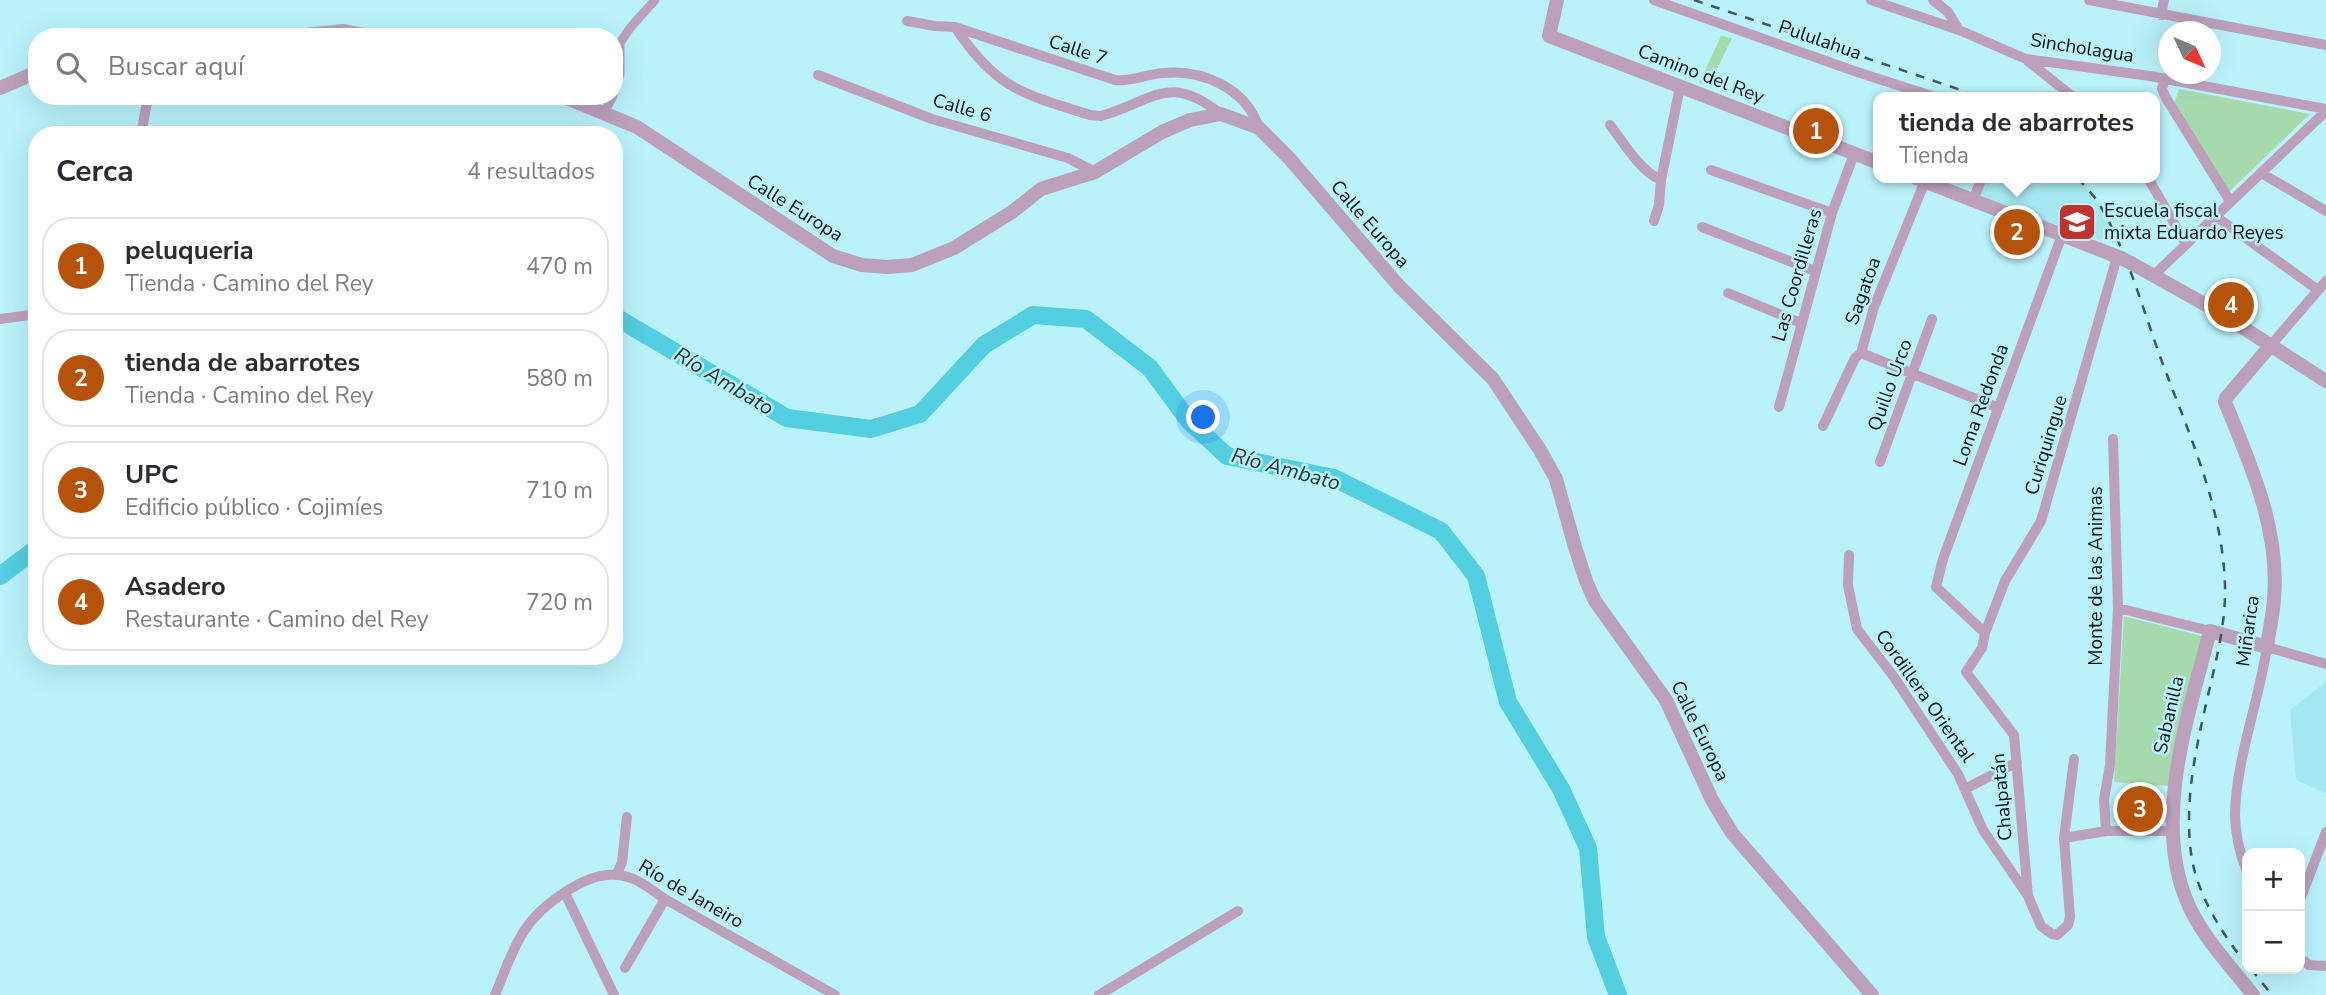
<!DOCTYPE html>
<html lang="es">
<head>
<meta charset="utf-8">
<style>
  :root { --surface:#fff; --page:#f7f7f7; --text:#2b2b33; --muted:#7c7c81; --line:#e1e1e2; --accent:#b45309 }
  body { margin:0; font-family:"Nunito Sans",sans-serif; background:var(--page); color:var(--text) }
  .controls { position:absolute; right:21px; bottom:21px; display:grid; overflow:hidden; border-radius:14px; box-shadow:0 7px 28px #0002 }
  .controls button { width:63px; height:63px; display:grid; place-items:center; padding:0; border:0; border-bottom:2px solid var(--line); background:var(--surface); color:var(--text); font:35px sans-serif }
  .compass { position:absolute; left:2158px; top:21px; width:63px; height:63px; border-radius:50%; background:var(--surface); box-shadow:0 7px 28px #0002; rotate:134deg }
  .you { position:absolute; left:1204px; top:418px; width:24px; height:24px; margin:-18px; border:5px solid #fff; border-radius:50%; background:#1a73e8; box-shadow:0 0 0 10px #1a73e833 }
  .badge { display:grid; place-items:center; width:46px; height:46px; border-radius:50%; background:var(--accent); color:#fff; font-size:23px; font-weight:700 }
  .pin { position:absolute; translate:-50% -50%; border:4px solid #fff; box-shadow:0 2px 7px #0006 }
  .popup { position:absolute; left:1873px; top:92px; width:287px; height:91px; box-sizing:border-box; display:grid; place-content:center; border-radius:14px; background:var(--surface); filter:drop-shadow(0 2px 5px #0005); font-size:23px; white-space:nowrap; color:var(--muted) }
  .popup b { font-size:26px; color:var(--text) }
  .popup::after { content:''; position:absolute; left:50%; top:100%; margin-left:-14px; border:14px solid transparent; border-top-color:var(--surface) }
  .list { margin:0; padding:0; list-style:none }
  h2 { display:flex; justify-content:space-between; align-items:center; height:91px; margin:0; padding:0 28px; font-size:30px }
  h2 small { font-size:23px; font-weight:400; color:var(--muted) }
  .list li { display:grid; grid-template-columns:46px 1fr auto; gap:21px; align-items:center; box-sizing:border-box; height:98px; margin:0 14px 14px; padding:0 14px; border:2px solid var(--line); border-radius:28px }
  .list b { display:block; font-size:26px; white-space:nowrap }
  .list p { margin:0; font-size:23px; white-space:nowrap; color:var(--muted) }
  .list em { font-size:23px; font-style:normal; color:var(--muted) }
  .icon { flex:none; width:38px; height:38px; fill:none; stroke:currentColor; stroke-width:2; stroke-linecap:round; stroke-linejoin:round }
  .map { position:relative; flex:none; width:2326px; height:995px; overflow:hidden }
  .search { position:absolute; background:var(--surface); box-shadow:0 7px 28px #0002; left:28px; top:28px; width:595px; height:77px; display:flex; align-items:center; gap:18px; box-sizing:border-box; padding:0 24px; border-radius:28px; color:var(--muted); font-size:26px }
  .panel { position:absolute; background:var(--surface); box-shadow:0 7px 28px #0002; left:28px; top:126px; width:595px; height:539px; border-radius:28px }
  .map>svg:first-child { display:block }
  .built { fill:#a5e7f0 }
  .green { fill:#a5dbac }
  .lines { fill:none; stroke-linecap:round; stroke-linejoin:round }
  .river { stroke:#53cee0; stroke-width:18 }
  .pedestrian { stroke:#bca0bb; stroke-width:9 }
  .minor { stroke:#bca0bb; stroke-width:10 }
  .tertiary { stroke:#bca0bb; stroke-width:14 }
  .rail { stroke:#3b595e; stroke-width:2.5; stroke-dasharray:9 9; stroke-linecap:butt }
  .tertiary-bridge { stroke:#bca0bb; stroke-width:14 }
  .labels { text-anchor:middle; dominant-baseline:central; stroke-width:5; stroke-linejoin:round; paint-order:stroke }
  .street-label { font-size:19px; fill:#001114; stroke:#b9f2fb }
  .poi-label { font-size:19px; fill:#001114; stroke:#b9f2fb; text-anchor:start }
  .water-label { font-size:21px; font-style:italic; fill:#1e3437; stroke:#b9f2fb }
</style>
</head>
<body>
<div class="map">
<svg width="2326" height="995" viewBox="0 0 2326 995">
  <rect width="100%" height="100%" fill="#b9f2fb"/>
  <path class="built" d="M1981,178h97l19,23 21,42 -16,-5 -1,3 -7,-3v-2l-7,-2 -1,2 -14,-5v-2l-99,-29z
    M2326,682v111l-30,-13 -6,-70z"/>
  <path class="green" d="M1721,36l11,2 -23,48 -10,-3z
    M2179,89l131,25 -81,78 -55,-88z
    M2124,616l78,20 -34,150 -54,-4z"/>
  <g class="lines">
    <path class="river" d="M614,316l173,102 84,11 49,-15 64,-69 49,-30 53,4 64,49 39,53 38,35 107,22 107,53 35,45 32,126 53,87 27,59 8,89 22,58
      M0,576l37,-28"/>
    <path class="pedestrian" d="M614,92l6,-18v-31l10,-15 25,-28
      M604,113l9,-17"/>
    <path class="minor" d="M1654,0l203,72 78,25
      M1871,0l88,30 67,29 124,17 176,33
      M1933,0l15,12 11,18
      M2089,0l237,45
      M2161,15l3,-15
      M907,21l28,5 20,1 160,53c16,2 32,-6 48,-7 39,-4 83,15 96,55
      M955,27c41,62 68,67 135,88l11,1c53,-15 67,-44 120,-2
      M2028,61l45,36
      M818,75l114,44 136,39 27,14
      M2165,79l-3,10 4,9 64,103
      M1610,125c14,18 29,45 51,55l19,-93
      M141,135l7,-39
      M1711,170l121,43
      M2261,173l65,38
      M2148,178l38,66
      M1973,200l9,-22
      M2215,216l103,74
      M1654,221l5,-16 2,-25
      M1702,227l113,44
      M2154,275l172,-164
      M1728,293l73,30
      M0,319l37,-5
      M2271,345l55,-64
      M1861,353l138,55
      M1779,407l53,-194 22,-59
      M1823,426l32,-68 6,-5 13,-46 51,-126
      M1880,462l52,-143
      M1849,555l-1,30 9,44 37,48 64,97 25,56 45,66 13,30 11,8 5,1 11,-10 2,-8 -6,-79 10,-79
      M2118,608l92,23
      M1985,633l-49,-46 7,-28 119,-324
      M1965,789l52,-27
      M2106,831l-2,-31 6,-35 8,-157 -5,-169
      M2064,838l42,-7h68
      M2247,872c-7,-18 -12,-39 -12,-58 1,-54 24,-113 32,-167l59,17
      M617,874l5,-12 5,-45
      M565,893l49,102
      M2028,896l-14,-161 -48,-63 16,-24 3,-15 20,-52 36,-60 76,-264
      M2300,900l26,-68
      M2300,958l9,7 17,1
      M625,968l40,-69
      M495,995c9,-21 16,-44 29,-64 16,-25 62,-60 93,-56 19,1 33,14 48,24l170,96
      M1099,995l139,-84"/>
    <path class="tertiary" d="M1557,0l-8,36 330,127
      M286,37l58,-6 31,6
      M0,88l37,-16
      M562,96l75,31 196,129 29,9 25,2 25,-2 42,-17 58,-36 29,-23 54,-17 67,-40 28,-12 31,-6 38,14 30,30 110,128 94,93 47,71 16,29 19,68 11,34 9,20 71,99 46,100 20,33 140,162
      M1916,178l205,80
      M2131,263l86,48 109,70
      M2253,995c-23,-30 -53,-60 -67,-96 -33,-82 3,-186 24,-268l57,16c2,-16 6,-32 7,-48 6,-69 -23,-134 -49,-197l1,-4 45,-53"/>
    <path class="rail" d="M1694,0l270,91 11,6
      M2078,178c6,8 14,15 20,24 29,48 44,105 63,157 27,73 62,148 64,227 1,35 -8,71 -16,105 -12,53 -25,106 -18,162 5,40 31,81 56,112
      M2251,969l21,26"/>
    <path class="tertiary-bridge" d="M2121,258l10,5"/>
  </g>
  <defs>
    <g id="school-square" transform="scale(2.0125)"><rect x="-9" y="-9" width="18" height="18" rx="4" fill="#c0322b" stroke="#b9f2fb"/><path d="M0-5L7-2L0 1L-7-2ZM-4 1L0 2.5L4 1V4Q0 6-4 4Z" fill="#fff"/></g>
  </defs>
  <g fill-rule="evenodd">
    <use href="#school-square" x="2077" y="222"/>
  </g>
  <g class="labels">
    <g class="street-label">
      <text transform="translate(1820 40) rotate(19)">Pululahua</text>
      <text transform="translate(2082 48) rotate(9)">Sincholagua</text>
      <text transform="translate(1078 50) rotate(18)">Calle 7</text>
      <text transform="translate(1701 74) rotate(21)">Camino del Rey</text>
      <text transform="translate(962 108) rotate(16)">Calle 6</text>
      <text transform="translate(795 208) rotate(32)">Calle Europa</text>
      <text transform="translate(1370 224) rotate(49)">Calle Europa</text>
      <text transform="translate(1797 275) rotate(-74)">Las Coordilleras</text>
      <text transform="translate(1863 291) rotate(-70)">Sagatoa</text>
      <text transform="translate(1890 385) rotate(-70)">Quillo Urco</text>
      <text transform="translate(1981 405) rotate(-70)">Loma Redonda</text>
      <text transform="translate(2046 445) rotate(-73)">Curiquingue</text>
      <text transform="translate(2096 576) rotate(-90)">Monte de las Animas</text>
      <text transform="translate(2248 631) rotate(-82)">Miñarica</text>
      <text transform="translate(1925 696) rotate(55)">Cordillera Oriental</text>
      <text transform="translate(2169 715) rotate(-77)">Sabanilla</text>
      <text transform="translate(1700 731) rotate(64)">Calle Europa</text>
      <text transform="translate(2002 797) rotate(-95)">Chalpatán</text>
      <text transform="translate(691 894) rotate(30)">Río de Janeiro</text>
    </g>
    <g class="poi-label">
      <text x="2104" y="211">Escuela fiscal<tspan x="2104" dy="22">mixta Eduardo Reyes</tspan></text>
    </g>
    <g class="water-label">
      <text transform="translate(724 381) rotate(31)">Río Ambato</text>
      <text transform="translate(1286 469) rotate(15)">Río Ambato</text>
    </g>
  </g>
</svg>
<div class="controls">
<button>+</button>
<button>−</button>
</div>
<svg class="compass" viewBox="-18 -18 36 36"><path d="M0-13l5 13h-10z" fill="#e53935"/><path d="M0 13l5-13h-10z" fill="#7c7c81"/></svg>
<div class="you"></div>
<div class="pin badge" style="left:1816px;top:131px">1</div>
<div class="pin badge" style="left:2017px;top:232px">2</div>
<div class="popup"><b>tienda de abarrotes</b>Tienda</div>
<div class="pin badge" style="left:2140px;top:809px">3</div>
<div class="pin badge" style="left:2231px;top:305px">4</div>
<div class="search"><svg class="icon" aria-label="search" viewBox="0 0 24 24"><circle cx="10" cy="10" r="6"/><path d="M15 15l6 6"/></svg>Buscar aquí</div>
<section class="panel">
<h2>Cerca<small>4 resultados</small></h2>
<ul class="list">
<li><span class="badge">1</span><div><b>peluqueria</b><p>Tienda · Camino del Rey</p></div><em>470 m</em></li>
<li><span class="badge">2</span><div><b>tienda de abarrotes</b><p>Tienda · Camino del Rey</p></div><em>580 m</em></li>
<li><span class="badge">3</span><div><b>UPC</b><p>Edificio público · Cojimíes</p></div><em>710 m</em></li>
<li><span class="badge">4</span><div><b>Asadero</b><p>Restaurante · Camino del Rey</p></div><em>720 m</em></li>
</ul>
</section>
</div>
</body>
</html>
